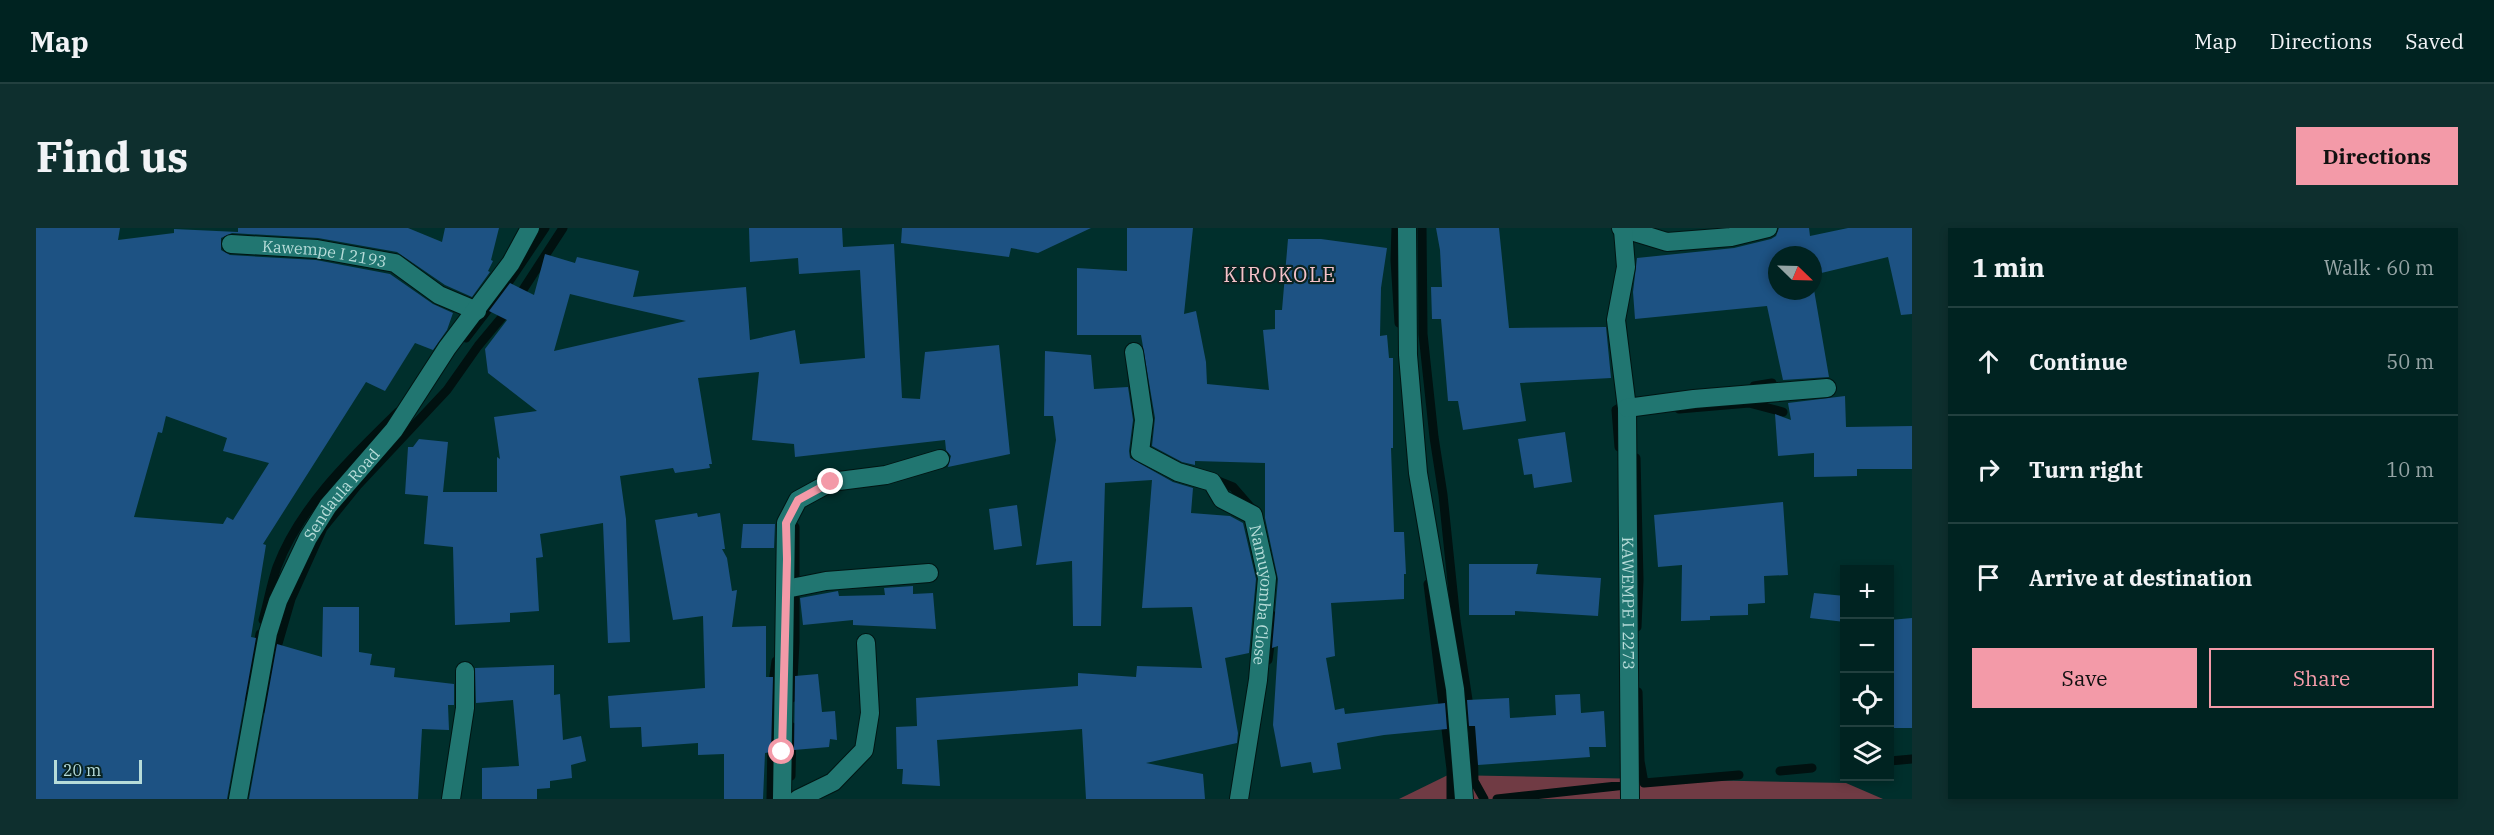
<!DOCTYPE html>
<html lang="en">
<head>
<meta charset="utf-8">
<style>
  :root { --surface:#002321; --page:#0e2f2e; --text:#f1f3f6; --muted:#95a4a5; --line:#22403f; --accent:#f39aa8 }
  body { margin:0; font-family:"IBM Plex Serif",serif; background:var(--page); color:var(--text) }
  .controls { position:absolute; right:18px; bottom:18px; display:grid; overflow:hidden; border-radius:0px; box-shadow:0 3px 9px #0003 }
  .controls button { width:54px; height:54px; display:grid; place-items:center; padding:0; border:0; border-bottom:2px solid var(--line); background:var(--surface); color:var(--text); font:30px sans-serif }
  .compass { position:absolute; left:1732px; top:18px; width:54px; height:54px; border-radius:50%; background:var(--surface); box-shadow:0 3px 9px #0003; rotate:113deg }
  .scale { position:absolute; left:18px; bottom:15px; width:88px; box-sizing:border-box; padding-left:6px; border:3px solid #b7dcd9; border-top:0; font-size:16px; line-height:21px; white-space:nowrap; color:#b7dcd9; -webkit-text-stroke:4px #092321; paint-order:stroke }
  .stop { position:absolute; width:18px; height:18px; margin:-14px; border:4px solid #f39aa8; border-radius:50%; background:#fff }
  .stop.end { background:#f39aa8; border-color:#fff; box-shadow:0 2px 6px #0008 }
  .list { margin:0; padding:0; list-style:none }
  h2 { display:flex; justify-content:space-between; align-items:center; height:78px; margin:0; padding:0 24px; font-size:26px }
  h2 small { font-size:20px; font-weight:400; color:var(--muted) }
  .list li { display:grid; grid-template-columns:39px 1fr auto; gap:18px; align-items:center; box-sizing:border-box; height:108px; padding:0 24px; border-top:2px solid var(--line) }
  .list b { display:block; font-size:22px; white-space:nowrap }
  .list em { font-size:20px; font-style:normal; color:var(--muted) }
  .actions { display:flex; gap:12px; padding:18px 24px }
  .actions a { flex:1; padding:14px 0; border:2px solid var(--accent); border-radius:0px; text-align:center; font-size:21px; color:var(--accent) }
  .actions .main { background:var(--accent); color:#111 }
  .icon { flex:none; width:33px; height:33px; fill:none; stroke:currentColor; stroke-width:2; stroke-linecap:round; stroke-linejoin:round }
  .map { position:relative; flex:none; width:1876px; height:571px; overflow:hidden; border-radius:0px }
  header { display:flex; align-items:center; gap:36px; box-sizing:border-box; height:84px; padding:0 30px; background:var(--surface); border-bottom:2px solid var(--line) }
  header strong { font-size:28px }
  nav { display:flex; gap:33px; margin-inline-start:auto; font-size:21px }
  .intro { display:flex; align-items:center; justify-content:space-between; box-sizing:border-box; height:144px; padding:0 36px }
  h1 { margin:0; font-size:42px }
  .button { padding:15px 27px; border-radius:0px; background:var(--accent); color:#111; font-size:21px; font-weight:700 }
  main { display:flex; gap:36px; padding:0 36px }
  aside { flex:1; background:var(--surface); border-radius:0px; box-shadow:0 3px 9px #0003 }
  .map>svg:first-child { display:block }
  .green { fill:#703b44 }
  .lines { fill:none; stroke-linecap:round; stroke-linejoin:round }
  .stream { stroke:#011110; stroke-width:9 }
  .building { fill:#1d5283; fill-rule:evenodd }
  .minor-casing { stroke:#001513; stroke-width:20 }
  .minor { stroke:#217671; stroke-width:18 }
  .route { stroke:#f39aa8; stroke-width:8 }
  .labels { text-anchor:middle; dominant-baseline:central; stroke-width:4.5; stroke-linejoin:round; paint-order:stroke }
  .street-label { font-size:16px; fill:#b7dcd9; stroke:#092321 }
  .quarter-label { font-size:20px; letter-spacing:1.5px; fill:#f6c2c9; stroke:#092321 }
</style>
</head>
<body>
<header>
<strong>Map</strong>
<nav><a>Map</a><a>Directions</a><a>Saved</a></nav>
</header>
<div class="intro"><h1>Find us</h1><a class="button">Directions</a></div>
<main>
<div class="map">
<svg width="1876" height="571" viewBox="0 0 1876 571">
  <rect width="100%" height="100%" fill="#002f2c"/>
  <path class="green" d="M1412,547l398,8 37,16h-484z"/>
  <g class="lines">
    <path class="stream" d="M1360,0l-1,32 4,63
      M1386,0l1,106 11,103 9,58 13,126 17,112 1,48 10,18
      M481,71l46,-71
      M430,110l40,-52 39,-58
      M1718,158l18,-3
      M1643,181l70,-6 34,9
      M1583,219l-3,-37 12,-7
      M1600,230l3,122 -2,47
      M1177,251l20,8 20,23
      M1392,356l23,185v30
      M227,392c5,-17 8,-36 14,-53 23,-61 75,-110 121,-155
      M1232,432l4,-29 -1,-17
      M1602,464l2,69 4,22 95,-8
      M212,469l12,-63
      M756,470l3,-56v-115
      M230,481l9,-55 16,-55 32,-71 34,-42 90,-96 31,-44 30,-36
      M1854,533l22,-2
      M1744,543l32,-3
      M755,548l1,-49
      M735,571l2,-116 3,-22
      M1461,571l129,-14 -1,-6"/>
  </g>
  <path class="building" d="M0,0h84l-2,12 56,-7v-4l64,3v-4h170l34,14 3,-14h54l-8,32 2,1 -5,10 2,1 -18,25 -27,-12 -48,-33 -79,-14 -86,-5 -11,5v12l9,5 86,5 74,14 43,30 20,9 -6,17 -14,20 -18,-7 -30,48 -19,-9 -103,162 3,1 -15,92 5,1 -29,161h-191zM130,188l61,22 -4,13 46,12 -36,57 -6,-3 -4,7 -89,-7 24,-85 4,1z
    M713,0h93l1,19 51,-3 8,154 18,1 5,-47 74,-7 11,109 -62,13 3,-11 -5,-6 -1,-10 -150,17 -1,-13 -42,-4 7,-68 -61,6 14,86h-3l1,4 -35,5 -2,-5 -53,8 6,43 4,123 -22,1 -5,-120 -63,11 3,23 -7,1 3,53 -29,2v9l-55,3 -2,-78 -29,-3 4,-48 -23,-2 3,-47h5l6,-8 29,3 -5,50h54v-35l3,2 -6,-42 43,-6 -49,-38 -3,-24 22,-29 -18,-9 21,-28 24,12 11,-41 30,9 2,-6 62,14 -6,26 113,-10 4,53 45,-10 5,34 65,-6 -5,-88 -61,4 -1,-16 -48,4zM534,66l41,10 75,17 -132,30z
    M866,0h189l-53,25 -27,-5 -2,9 -108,-14z
    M1091,0h66l-9,86 12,-3 10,51 1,22 62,6 -6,-60 12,-1v-19h7l6,-71h33l66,9 -6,40 -1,48 7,-1 2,23h4v90h-2l3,84h10l2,42h-2v25l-73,4 4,53 -9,2 9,52 9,-2 1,6 100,-11 2,26 -63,6 -47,8 4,26 -28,4 -2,-11 -30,5 -8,-42 5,-79 -6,2 6,-69 -13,-61v-55l-70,-2v4l-13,-3 -30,-16 3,-28 -14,-83h-64v-67l50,3z
    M1400,0h63l10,100 97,-1 5,51 -91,5 6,38 -63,9 -5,-29h-10l-7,-82h-9l-1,-32h11l-2,-37z
    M1743,0h30l1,8 38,-8h64v86l-11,1 -13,-58 -75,18v-20h-36v36h36v-7l16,93 -46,3 -16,-74 -132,13 -2,-27 4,-34 97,-10 37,-9 5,-3z
    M1009,123l46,4 3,34 34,-2 5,33 -4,31 1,7 43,24 20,6 -2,25 39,3 13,7 13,56 -7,74 -24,5 13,75 -1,10 -91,20 57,11 2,25h-119l-4,-70 -145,11 3,46 -38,-2 1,-15h-6l-1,-42 21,-1 -1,-28 162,-12v-13l58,4 1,-11 65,2 -10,-61 -50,1 10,-128 -47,3 -4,143h-28l-1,-65 -36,4 20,-125 -3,-24h-9z
    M1809,168l1,31 66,-1v43h-55v7l-43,1v-24l-36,3 -3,-42 16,6 -3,-17z
    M1529,204l7,50 -38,6 -2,-14 -8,1 -6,-36z
    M1747,274l5,73 -24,1 1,27 -17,1v11l-38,1v4l-29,1 1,-56 -24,2 -4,-52z
    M981,277l5,41 -28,4 -5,-41z
    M661,285l1,4 22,-4 5,36h-3l5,9 5,33 5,-1 -5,37 34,-1v51h7l-2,75 -6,1 -2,46h-39v-45l-26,1v-12l-56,4 -1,-20 -31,1 -2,-32 97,-8 -2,-72 -30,4 -18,-100z
    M707,296h32l-1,24h-33z
    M1433,336h69l-2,10 65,4 -3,38 -83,-5v4h-46z
    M877,358v8l20,-1 3,36 -83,-4v-5l-50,5 -3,-27 38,-7 1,5 46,-1 -1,-7z
    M1778,365l31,3v26l-35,-4z
    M287,379h36v45l13,2 -2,11 25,3 -1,9 60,7v21h-6l1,25 -27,-1 -4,70h-169l28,-155 45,13z
    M1876,390v110h-22v-108z
    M518,437v30l6,-1 3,46 18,-4 5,25 -15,4 1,13 -22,3v7l-13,1v10h-55v-31l37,-2 -6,-66 -37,3 -1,-35z
    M782,446l4,38 13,-1 2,29 -7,-1 -1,8 -35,3 1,-74z
    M1544,466l1,19 23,-2 2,36h-17l1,10 -112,8 -3,-39h-6l-2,-26 42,-2 1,20 46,-3 -1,-20z"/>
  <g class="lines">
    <g class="minor-casing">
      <g id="minor">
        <path d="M1371,0l1,127 10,118 37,216 9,110"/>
        <path d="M1585,0l46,14 64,-5 37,-9"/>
        <path id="s1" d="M1587,2l3,37 -10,53 11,88 3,391"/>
        <path id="s2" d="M195,16l86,5 78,14 44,32 38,16"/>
        <path id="s3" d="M1098,124l10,68 -4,32 38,20 34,10 10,17 31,16 14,63 -9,102 -19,119"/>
        <path d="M1591,180l67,-9 133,-11"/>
        <path d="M750,361l40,-8 103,-8"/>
        <path id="s4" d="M202,571l30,-166 10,-32 30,-63 20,-32 66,-76 53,-82 64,-85 19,-35"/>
        <path d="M415,571l14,-91v-37"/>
        <path d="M746,571l4,-276 12,-23 33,-18 55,-7 54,-16"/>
        <path d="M762,571l35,-17 31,-32 6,-37 -4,-70"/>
      </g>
    </g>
    <use href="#minor" class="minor"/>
  </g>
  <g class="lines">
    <path class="route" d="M746,524l5,-193 -1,-36 12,-23 33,-18"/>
  </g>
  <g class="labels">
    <g class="street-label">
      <text stroke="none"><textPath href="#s2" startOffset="94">Kawempe I 2193</textPath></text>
      <text stroke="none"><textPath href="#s4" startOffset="327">Sendaula Road</textPath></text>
      <text stroke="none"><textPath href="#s3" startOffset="315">Namuyomba Close</textPath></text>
      <text stroke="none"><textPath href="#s1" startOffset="375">KAWEMPE I 2273</textPath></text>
    </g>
    <g class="quarter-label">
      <text x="1244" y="46">KIROKOLE</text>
    </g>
  </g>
</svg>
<div class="controls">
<button>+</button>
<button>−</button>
<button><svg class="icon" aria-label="locate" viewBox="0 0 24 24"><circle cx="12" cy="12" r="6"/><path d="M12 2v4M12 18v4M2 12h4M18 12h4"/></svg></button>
<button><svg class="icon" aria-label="layers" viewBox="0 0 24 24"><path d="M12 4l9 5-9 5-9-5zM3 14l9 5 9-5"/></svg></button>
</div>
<svg class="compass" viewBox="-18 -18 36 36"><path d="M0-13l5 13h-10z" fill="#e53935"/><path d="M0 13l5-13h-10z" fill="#95a4a5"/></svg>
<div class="scale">20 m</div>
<div class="stop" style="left:746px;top:524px"></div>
<div class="stop end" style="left:795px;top:254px"></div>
</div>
<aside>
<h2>1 min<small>Walk · 60 m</small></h2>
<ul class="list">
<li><svg class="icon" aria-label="ahead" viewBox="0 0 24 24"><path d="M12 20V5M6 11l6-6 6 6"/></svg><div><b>Continue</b></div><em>50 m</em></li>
<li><svg class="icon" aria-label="right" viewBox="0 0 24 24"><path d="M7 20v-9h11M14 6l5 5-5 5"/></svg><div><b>Turn right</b></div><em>10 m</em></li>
<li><svg class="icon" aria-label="arrive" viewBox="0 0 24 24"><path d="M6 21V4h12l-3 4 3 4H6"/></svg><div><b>Arrive at destination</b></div></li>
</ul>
<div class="actions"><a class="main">Save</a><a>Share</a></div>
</aside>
</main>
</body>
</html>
